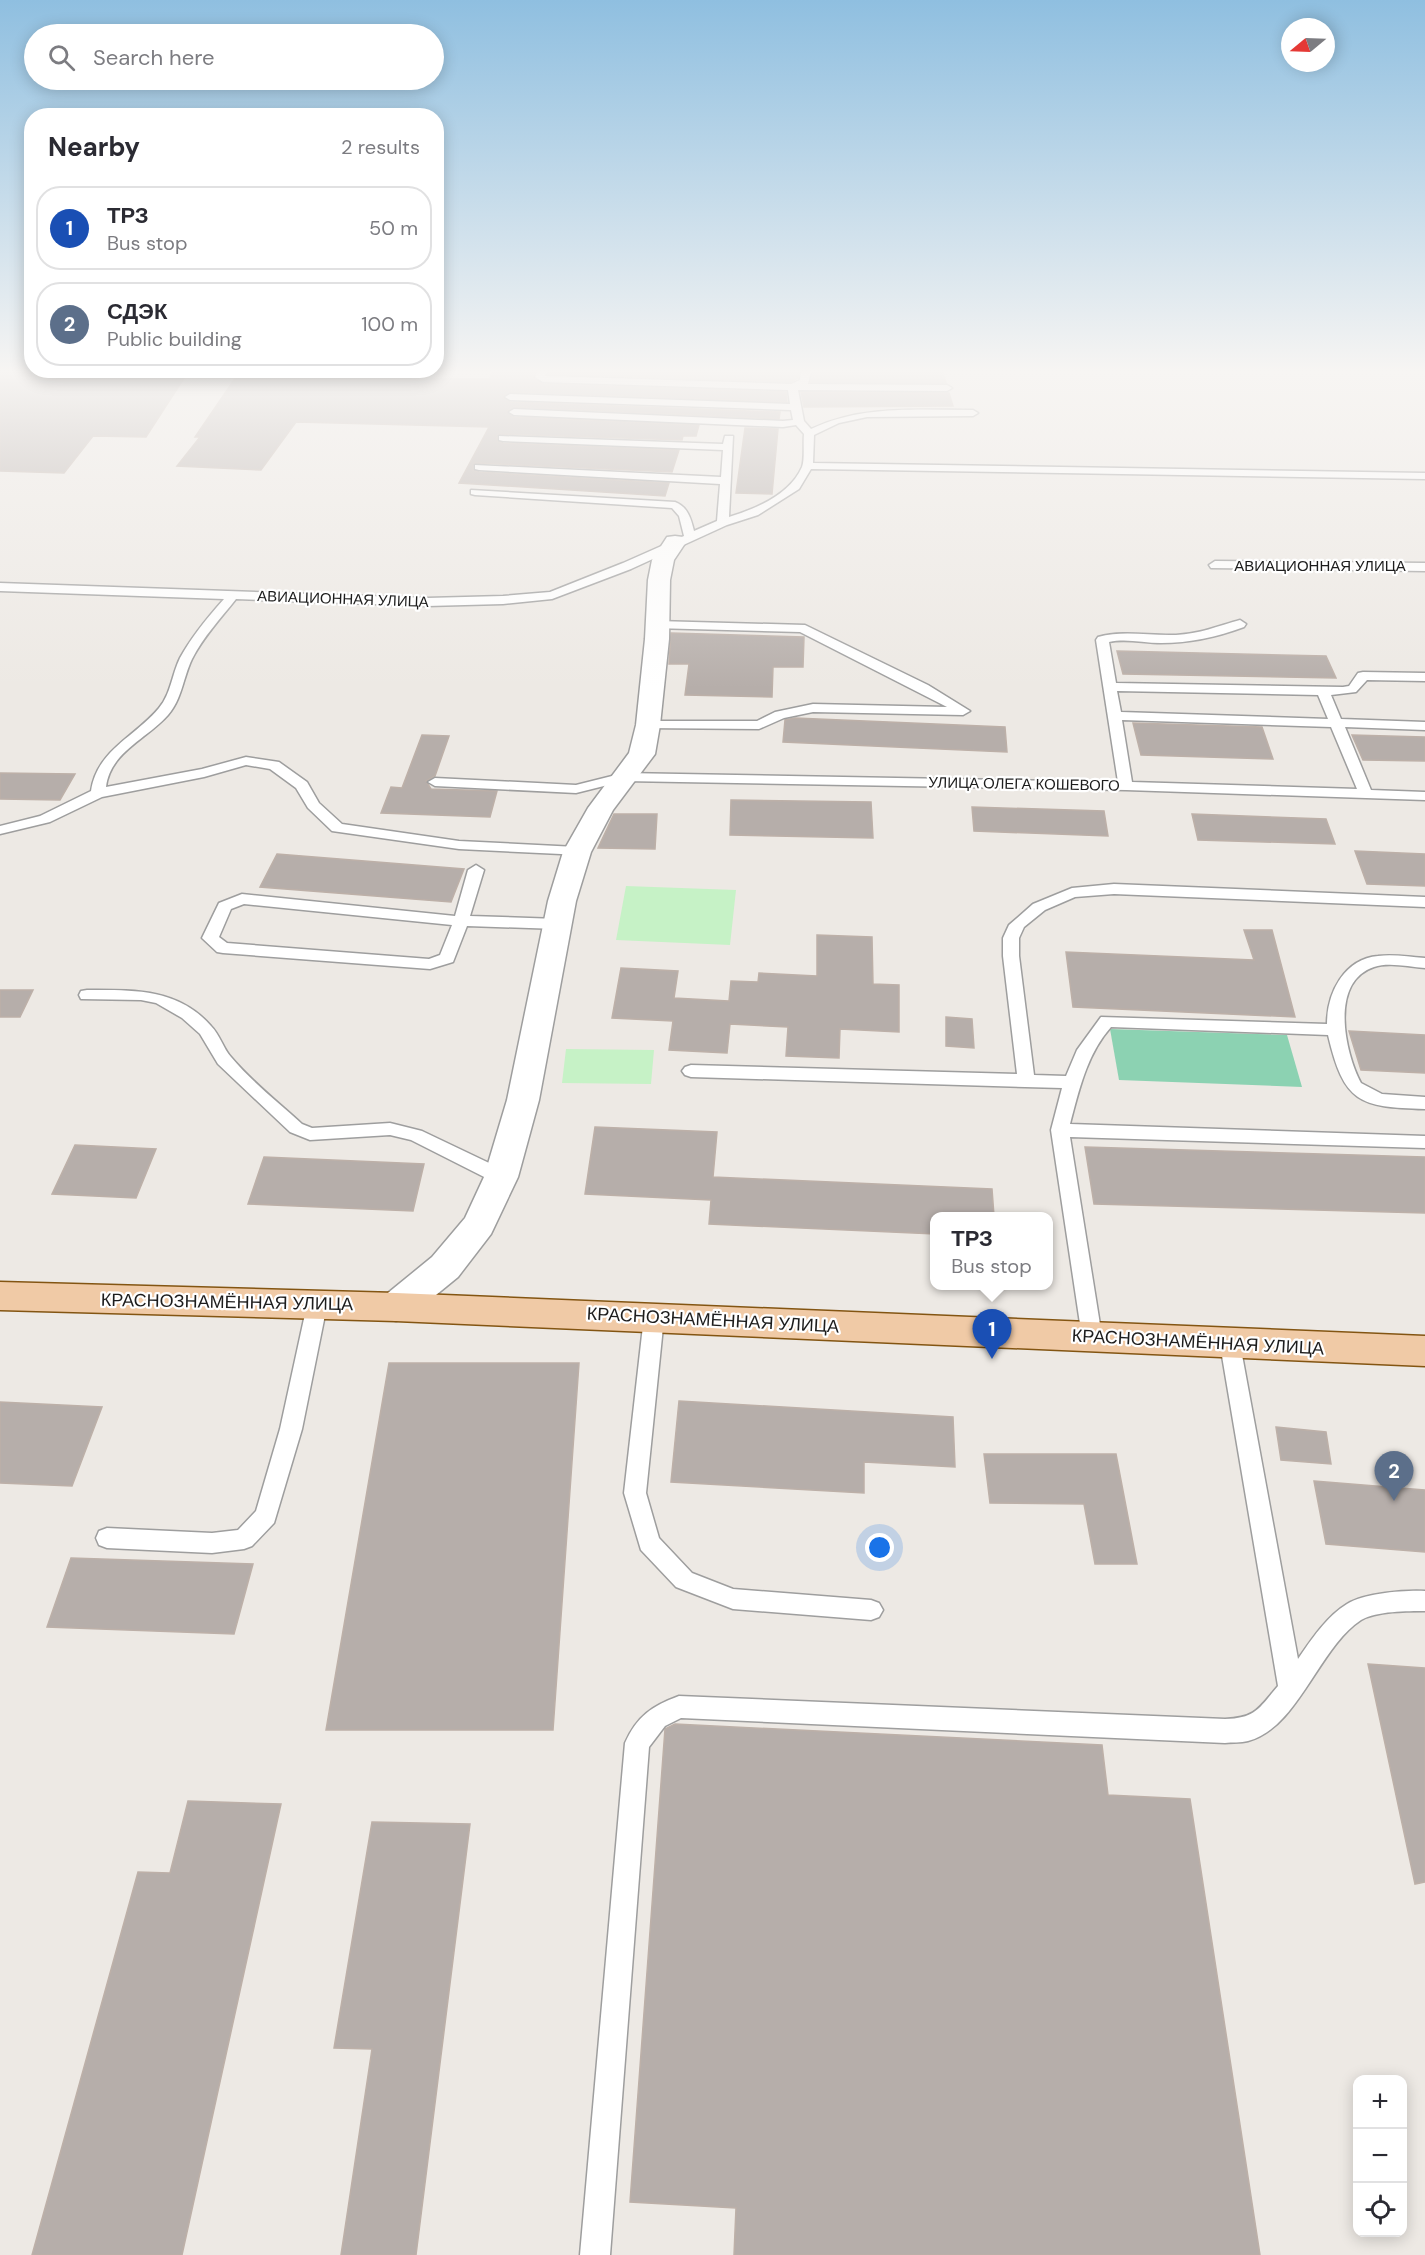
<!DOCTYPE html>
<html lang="en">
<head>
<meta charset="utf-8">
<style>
  :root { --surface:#fff; --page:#f2f2f3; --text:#2b2b33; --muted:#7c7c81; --line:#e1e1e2; --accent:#b11924 }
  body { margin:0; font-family:"DM Sans",sans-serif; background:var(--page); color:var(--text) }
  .controls { position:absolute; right:18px; bottom:18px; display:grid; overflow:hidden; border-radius:12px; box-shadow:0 3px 15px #0003 }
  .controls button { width:54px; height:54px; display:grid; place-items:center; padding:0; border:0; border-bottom:2px solid var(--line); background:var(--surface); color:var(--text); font:30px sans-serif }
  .compass { position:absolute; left:1281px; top:18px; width:54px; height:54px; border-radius:50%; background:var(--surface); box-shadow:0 3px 15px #0003; rotate:251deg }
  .you { position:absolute; left:880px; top:1548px; width:21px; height:21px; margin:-15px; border:4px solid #fff; border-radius:50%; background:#1a73e8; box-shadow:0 0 0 9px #1a73e833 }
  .badge { display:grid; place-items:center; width:39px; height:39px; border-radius:50%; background:var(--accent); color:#fff; font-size:20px; font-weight:700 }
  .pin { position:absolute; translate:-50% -50px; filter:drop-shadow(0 2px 3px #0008) }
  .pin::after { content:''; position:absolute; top:32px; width:21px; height:18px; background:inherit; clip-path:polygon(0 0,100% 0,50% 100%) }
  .popup { position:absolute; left:930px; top:1212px; width:123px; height:78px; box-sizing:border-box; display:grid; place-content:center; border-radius:12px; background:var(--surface); filter:drop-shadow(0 2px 4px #0005); font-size:20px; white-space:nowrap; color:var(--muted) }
  .popup b { font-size:22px; color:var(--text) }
  .popup::after { content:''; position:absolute; left:50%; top:100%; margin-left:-12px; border:12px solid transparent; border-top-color:var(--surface) }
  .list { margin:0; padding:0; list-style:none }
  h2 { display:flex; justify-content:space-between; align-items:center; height:78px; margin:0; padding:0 24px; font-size:26px }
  h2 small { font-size:20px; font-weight:400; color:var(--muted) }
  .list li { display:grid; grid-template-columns:39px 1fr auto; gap:18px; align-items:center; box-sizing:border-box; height:84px; margin:0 12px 12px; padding:0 12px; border:2px solid var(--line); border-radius:24px }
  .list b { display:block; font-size:22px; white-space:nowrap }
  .list p { margin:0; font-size:20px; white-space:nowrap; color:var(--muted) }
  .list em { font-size:20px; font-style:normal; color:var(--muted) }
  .icon { flex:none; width:33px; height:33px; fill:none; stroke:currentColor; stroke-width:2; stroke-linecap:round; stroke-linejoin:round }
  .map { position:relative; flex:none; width:1425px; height:2255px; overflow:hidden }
  .search { position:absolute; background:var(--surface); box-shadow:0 3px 15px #0003; left:24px; top:24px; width:420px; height:66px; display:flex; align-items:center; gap:15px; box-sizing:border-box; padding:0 21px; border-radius:33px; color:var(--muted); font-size:22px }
  .panel { position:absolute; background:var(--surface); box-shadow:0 3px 15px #0003; left:24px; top:108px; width:420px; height:270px; border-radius:24px }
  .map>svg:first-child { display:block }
  .park { fill:#c6f2c6 }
  .pitch { fill:#8cd2b2 }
  .building { fill:#b6aeaa; stroke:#bdb0a8; stroke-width:1.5 }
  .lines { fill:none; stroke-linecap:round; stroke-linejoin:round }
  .lane-casing { stroke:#9e9e9e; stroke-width:3 }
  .street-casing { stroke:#9e9e9e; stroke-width:3 }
  .primary-casing { stroke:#835512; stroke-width:3 }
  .lane { fill:#fff; fill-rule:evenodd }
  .street { fill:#fff; fill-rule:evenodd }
  .primary { fill:#f0caa6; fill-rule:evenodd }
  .labels { text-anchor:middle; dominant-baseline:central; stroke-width:4.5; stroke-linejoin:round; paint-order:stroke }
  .far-street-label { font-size:15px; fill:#1d1d1d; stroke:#fff }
  .street-label { font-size:18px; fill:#1d1d1d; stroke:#fff }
</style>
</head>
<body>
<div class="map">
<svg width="1425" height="2255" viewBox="0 0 1425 2255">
  <rect width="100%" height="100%" fill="#ede9e4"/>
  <path class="park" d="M626,886l110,4 -6,55 -114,-5z
    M566,1049l88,1 -3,34 -89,-1z"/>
  <path class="pitch" d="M1110,1029l177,6 15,52 -183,-7z"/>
  <path class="building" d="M0,372h188l-42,65 -53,-1 -29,37 -64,-2z
    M492,372h43l-2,6 10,6 243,8 1,10 -277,-10 -7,4 7,6 270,10 -1,7 -265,-12 -7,4 7,6 185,8 -3,11h-13l-1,4 -183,-6 -2,2v5l6,2 176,7 -7,22 -197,-9 -2,2v5l6,2 190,11 -4,13 -206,-13 30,-56 -193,-5 -35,48 -84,-4 23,-29h-5l43,-63 159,2 -1,2 94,1z
    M549,372h250l-1,6 -7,4 -242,-8z
    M813,372h130l3,11 -135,-1z
    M801,392l148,1 4,13 -149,1z
    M745,428l33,1 -6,65 -36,-1z
    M671,633l133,4 -1,30h-30l-1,30 -87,-2 4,-31h-20z
    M1117,651l209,5 10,22 -213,-4z
    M795,718l210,9 2,25 -224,-10 2,-22z
    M1133,723l129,4 11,32 -132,-4z
    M422,735l27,1 -14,40 -9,5 5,8 66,2 -7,26 -109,-4 10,-26 11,1z
    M1352,735l73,2v24l-62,-1z
    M0,773l75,1 -15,26 -60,-1z
    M731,800l140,2 2,36 -143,-3z
    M972,807l132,4 4,25 -134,-5z
    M614,814h43l-2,35 -57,-1z
    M1192,814l134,5 9,25 -137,-4z
    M1355,851l70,3v32l-58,-2z
    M277,854l187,15 -13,33 -191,-15z
    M1244,930h28l23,87 -222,-10 -7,-55 188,8z
    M817,935l55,2 1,47 26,1v47l-59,-3 -1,29 -53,-2 2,-29 -58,-3 -3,29 -58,-3 4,-29 -61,-3 9,-50 57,3 -4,27 55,3 2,-20 27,1 1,-9 58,3z
    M0,990h33l-13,27h-20z
    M946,1017l26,2 2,29 -28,-2z
    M1349,1031l76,4v38l-64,-3z
    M595,1127l122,5 -4,45 279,12 2,27h-59v18l-226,-10 2,-24 -126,-6z
    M75,1145l81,4 -20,49 -84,-4z
    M1085,1147l340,10v56l-331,-9z
    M264,1157l160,7 -11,47 -165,-7z
    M389,1363h190l-26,367h-227z
    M679,1401l274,16 2,50 -91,-5v31l-193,-11z
    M0,1402l102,5 -30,79 -72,-3z
    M1276,1427l50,5 5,32 -50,-4z
    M984,1454h132l21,110h-42l-11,-60 -94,-1z
    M1314,1481l111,9v62l-99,-8z
    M71,1558l182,6 -19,70 -187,-7z
    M1368,1664l57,4v214l-10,2z
    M675,1724l427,21 6,50 82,4 70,456h-526l2,-47 -106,-6 35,-473z
    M188,1801l93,3 -99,451h-150l106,-383 32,1z
    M372,1822l98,2 -54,431h-75l31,-206 -38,-1z"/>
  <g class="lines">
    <g class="lane-casing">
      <path id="lane" d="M537,372h10l-2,4 246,8 9,-4 1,-8h10l-3,12 139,1 5,3 -5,3 -149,-1 6,31 7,8c51,-24 106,-19 162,-19l5,3 -5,3 -106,1 -28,6 -25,12 -1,28 612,10v6l-614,-10 -12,20 -41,26 -31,10 -96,44 -79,30 -49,5 -76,2 -191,-7c-15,19 -33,38 -44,60 -9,19 -10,40 -24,56 -21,24 -58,37 -62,72l96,-18 44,-12 33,5 28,20 12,21 23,21 117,17 118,6 5,2 3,3 -3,3 -123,-6 -127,-18 -24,-23 -12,-20 -26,-19 -24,-4 -42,12 -102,20 -52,25 -50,12v-8l40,-10 51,-25c6,-41 44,-54 68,-83 12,-14 13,-34 21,-50 12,-22 28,-41 44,-59l-224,-8v-8l427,15 76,-2 47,-4 73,-29 61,-27 -5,-20 -7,-8 -197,-13 -4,-1v-4l204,12c13,5 16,17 19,29l23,-10 3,-37 -241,-14 -4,-1v-4l246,12 2,-27 -220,-9 -4,-1v-4l224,8 2,-8h8l-4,81c26,-8 61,-22 73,-50 3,-8 1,-23 2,-33l-8,-9 -13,2 -269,-12 -5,-3 5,-3 269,12 10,-1 -2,-10 -281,-10 -5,-3 5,-3 280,10 -2,-14 -245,-8 -8,-5z
        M1215,561l210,2v8l-214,-3 -2,-3z
        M1240,620l6,4 -2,3c-27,10 -54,16 -83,16 -18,0 -35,-5 -52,-1l7,41 227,4 6,-1 9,-13 5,-1 62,1v8l-58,-1 -11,12 -25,3 10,24 84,3v8l-80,-3 26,63 54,2v8l-299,-10 -502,-9 -48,12 -141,-7 -7,-4 7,-4 141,7 48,-12 494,9 -22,-142 2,-3c26,-7 51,-1 78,-2 23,-1 42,-9 64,-15zM1117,691l201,4 10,24 -207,-7zM1122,720l209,7 26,62 -225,-7z
        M657,621l148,4 123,60 42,26 -7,4 -150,-3 -29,6 -25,11 -116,-1 -2,-3 2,-3 5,-1h109l18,-9 38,-8 134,3 -147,-75 -147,-4 -2,-3 2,-3z
        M476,865l8,5 -14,46 88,3 8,5 -8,5 -91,-3 -14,36 -23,7 -207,-16 -6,-1 -15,-14 17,-35 23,-9 213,22 13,-46zM244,904l208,21 -12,30 -11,4 -202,-16 -8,-6 12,-28z
        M1114,884l311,13v10l-311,-13 -39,3 -30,13 -21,17 -5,11v18l15,119 32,1 11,-26 24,-33 226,7c0,-31 17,-65 51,-68 16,-2 31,1 47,2v10c-16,-1 -36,-6 -51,-1 -45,15 -29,86 -13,116l21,11 43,3v12c-66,-2 -81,-6 -97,-74l-217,-8c-24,27 -32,63 -41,97l355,12v12l-355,-11 32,200 -3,6 -7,2 -7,-2 -3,-6 -31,-207 11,-42 -371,-11 -6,-2 -3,-4 3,-4 6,-2 326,9 -14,-118v-18l6,-13 24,-21 39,-16z
        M87,990c46,0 91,-2 124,36 9,9 12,22 20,31 21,25 47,45 71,67l10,4 78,-5 32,8 86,41 2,5 -2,5 -7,2 -7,-2 -83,-42 -21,-5 -80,5 -20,-8 -72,-68 -18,-30 -18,-16 -26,-15 -15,-3 -60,-1 -2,-4 2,-4z
        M317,1297l7,3 3,5 -25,124 -28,94 -22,23 -8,3 -32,4 -105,-5 -8,-3 -3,-7 3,-7 8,-3 105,5 26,-3 18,-19 24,-82 27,-124 3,-5z
        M654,1309l7,3 3,5 -18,176 13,45 33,35 41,16 138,11 8,3 4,7 -4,7 -8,3 -138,-11 -57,-22 -35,-37 -17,-57 20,-176 3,-5z
        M1230,1336l7,2 3,6 58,315c13,-19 29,-43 49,-55 18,-11 58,-14 78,-13v20c-18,0 -48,0 -64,9 -42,27 -63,108 -113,121 -7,2 -16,1 -23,2l-544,-25 -16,8 -16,21 -39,508h-30l45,-512c12,-27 27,-37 54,-47l546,23c31,-1 34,-11 53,-33l-58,-342 3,-6z"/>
    </g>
    <g class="street-casing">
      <path id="street" d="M675,536l8,1 3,5 -12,18 -4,20 -1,59 -9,86 -5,29 -42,56 -22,42 -15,49 -37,199 -21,77 -27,57 -33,43 -49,40 -13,4 -13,-4 -5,-10 5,-10 49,-40 33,-39 19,-41 23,-77 41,-199 15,-49 25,-44 41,-55 7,-28 9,-86 3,-59 4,-20 15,-23z"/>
    </g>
    <g class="primary-casing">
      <path id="primary" d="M0,1282l396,11 1029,43v30l-1029,-45 -396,-11z"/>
    </g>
    <use href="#lane" class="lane"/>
    <use href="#street" class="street"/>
    <use href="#primary" class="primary"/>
  </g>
  <linearGradient id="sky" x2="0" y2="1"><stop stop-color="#8fbfe0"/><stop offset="0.54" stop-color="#f7f5f3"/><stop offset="1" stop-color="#f7f5f3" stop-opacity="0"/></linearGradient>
  <rect width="1425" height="688" fill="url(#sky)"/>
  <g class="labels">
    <g class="far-street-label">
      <text x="1320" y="566">АВИАЦИОННАЯ УЛИЦА</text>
      <text transform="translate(343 599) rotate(2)">АВИАЦИОННАЯ УЛИЦА</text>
      <text transform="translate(1024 784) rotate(1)">УЛИЦА ОЛЕГА КОШЕВОГО</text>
    </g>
    <g class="street-label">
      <text transform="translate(227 1302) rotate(1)">КРАСНОЗНАМЁННАЯ УЛИЦА</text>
      <text transform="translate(713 1320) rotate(3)">КРАСНОЗНАМЁННАЯ УЛИЦА</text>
      <text transform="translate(1198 1342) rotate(3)">КРАСНОЗНАМЁННАЯ УЛИЦА</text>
    </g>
  </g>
</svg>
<div class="controls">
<button>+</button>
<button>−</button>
<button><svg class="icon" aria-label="locate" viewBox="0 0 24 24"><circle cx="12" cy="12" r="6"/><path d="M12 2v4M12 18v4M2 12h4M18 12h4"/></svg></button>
</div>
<svg class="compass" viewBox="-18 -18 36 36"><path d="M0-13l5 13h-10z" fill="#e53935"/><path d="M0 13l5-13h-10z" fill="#7c7c81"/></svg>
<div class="you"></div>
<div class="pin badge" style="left:992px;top:1359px;background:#1a4fb4">1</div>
<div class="popup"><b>ТРЗ</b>Bus stop</div>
<div class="pin badge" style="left:1394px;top:1501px;background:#5c6f8a">2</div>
<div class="search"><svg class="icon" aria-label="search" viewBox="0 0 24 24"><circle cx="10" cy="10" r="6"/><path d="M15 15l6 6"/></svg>Search here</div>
<section class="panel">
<h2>Nearby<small>2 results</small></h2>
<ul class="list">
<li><span class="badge" style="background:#1a4fb4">1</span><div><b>ТРЗ</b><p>Bus stop</p></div><em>50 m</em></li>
<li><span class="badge" style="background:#5c6f8a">2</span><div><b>СДЭК</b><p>Public building</p></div><em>100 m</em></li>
</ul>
</section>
</div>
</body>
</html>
